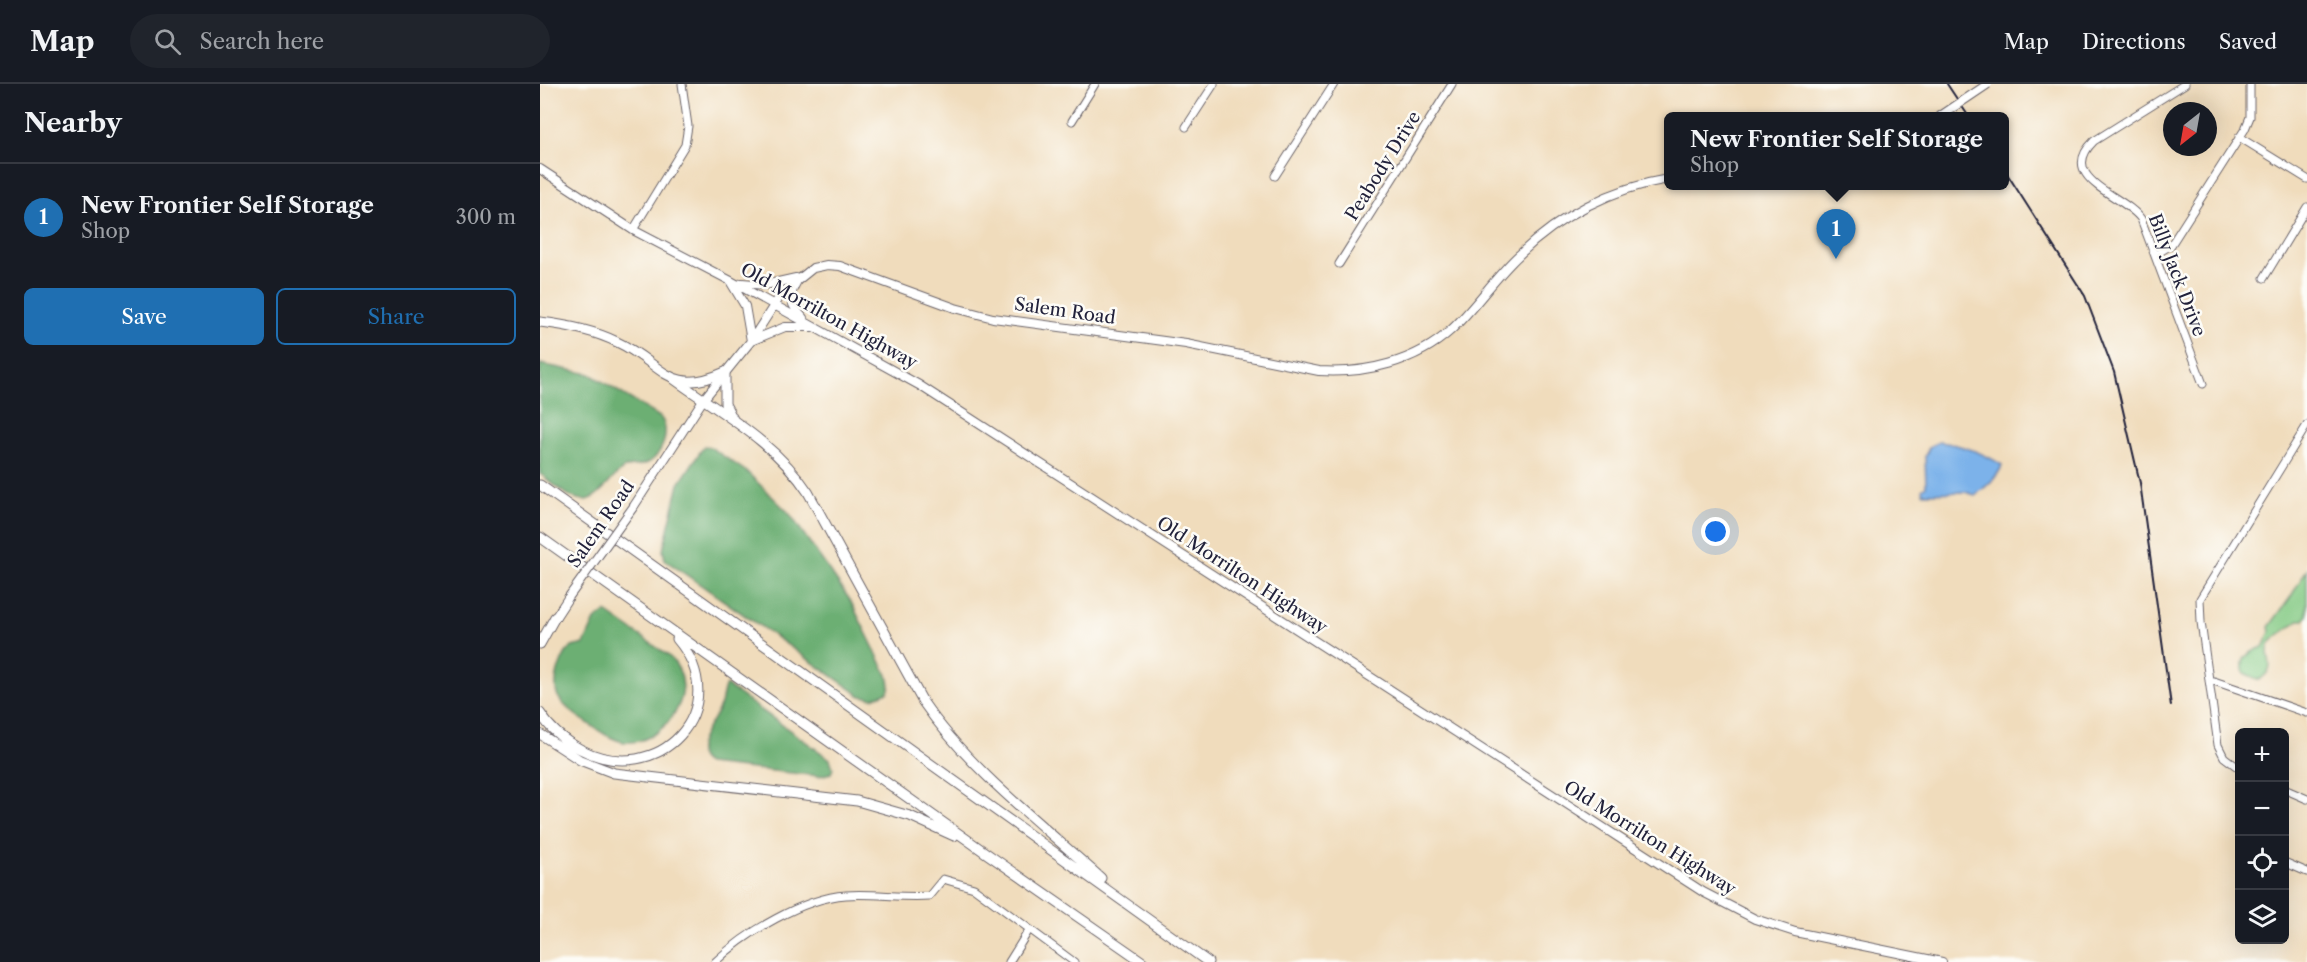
<!DOCTYPE html>
<html lang="en">
<head>
<meta charset="utf-8">
<style>
  :root { --surface:#171b24; --page:#20242c; --text:#f1f3f6; --muted:#9ea1a6; --line:#363941; --accent:#1f6fb2 }
  body { margin:0; font-family:"Libre Caslon Text",serif; background:var(--page); color:var(--text) }
  .controls { position:absolute; right:18px; bottom:18px; display:grid; overflow:hidden; border-radius:9px; box-shadow:0 6px 24px #0002 }
  .controls button { width:54px; height:54px; display:grid; place-items:center; padding:0; border:0; border-bottom:2px solid var(--line); background:var(--surface); color:var(--text); font:30px sans-serif }
  .compass { position:absolute; left:1623px; top:18px; width:54px; height:54px; border-radius:50%; background:var(--surface); box-shadow:0 6px 24px #0002; rotate:211deg }
  .you { position:absolute; left:1176px; top:448px; width:21px; height:21px; margin:-15px; border:4px solid #fff; border-radius:50%; background:#1a73e8; box-shadow:0 0 0 9px #1a73e833 }
  .badge { display:grid; place-items:center; width:39px; height:39px; border-radius:50%; background:var(--accent); color:#fff; font-size:20px; font-weight:700 }
  .pin { position:absolute; translate:-50% -50px; filter:drop-shadow(0 2px 3px #0008) }
  .pin::after { content:''; position:absolute; top:32px; width:21px; height:18px; background:inherit; clip-path:polygon(0 0,100% 0,50% 100%) }
  .popup { position:absolute; left:1124px; top:28px; width:345px; height:78px; box-sizing:border-box; display:grid; place-content:center; border-radius:9px; background:var(--surface); filter:drop-shadow(0 2px 4px #0005); font-size:20px; white-space:nowrap; color:var(--muted) }
  .popup b { font-size:22px; color:var(--text) }
  .popup::after { content:''; position:absolute; left:50%; top:100%; margin-left:-12px; border:12px solid transparent; border-top-color:var(--surface) }
  .list { margin:0; padding:0; list-style:none }
  h2 { display:flex; justify-content:space-between; align-items:center; height:78px; margin:0; padding:0 24px; font-size:26px }
  h2 small { font-size:20px; font-weight:400; color:var(--muted) }
  .list li { display:grid; grid-template-columns:39px 1fr auto; gap:18px; align-items:center; box-sizing:border-box; height:108px; padding:0 24px; border-top:2px solid var(--line) }
  .list b { display:block; font-size:22px; white-space:nowrap }
  .list p { margin:0; font-size:20px; white-space:nowrap; color:var(--muted) }
  .list em { font-size:20px; font-style:normal; color:var(--muted) }
  .actions { display:flex; gap:12px; padding:18px 24px }
  .actions a { flex:1; padding:14px 0; border:2px solid var(--accent); border-radius:9px; text-align:center; font-size:21px; color:var(--accent) }
  .actions .main { background:var(--accent); color:#fff }
  .icon { flex:none; width:33px; height:33px; fill:none; stroke:currentColor; stroke-width:2; stroke-linecap:round; stroke-linejoin:round }
  .map { position:relative; flex:none; width:1767px; height:878px; overflow:hidden }
  header { display:flex; align-items:center; gap:36px; box-sizing:border-box; height:84px; padding:0 30px; background:var(--surface); border-bottom:2px solid var(--line) }
  header strong { font-size:28px }
  nav { display:flex; gap:33px; margin-inline-start:auto; font-size:21px }
  .search { width:420px; height:54px; background:var(--page); display:flex; align-items:center; gap:15px; box-sizing:border-box; padding:0 21px; border-radius:33px; color:var(--muted); font-size:22px }
  main { display:flex }
  aside { flex:1; background:var(--surface) }
  .map>svg:first-child { display:block }
  .green { fill:#86cb86; stroke:#547660; stroke-width:1.5 }
  .forest { fill:#6caf73; stroke:#476857; stroke-width:1.5 }
  .water { fill:#7bb2ea; stroke:#4e6a92; stroke-width:1.5 }
  .lines { fill:none; stroke-linecap:round; stroke-linejoin:round }
  .minor-casing { stroke:#6a6368; stroke-width:9 }
  .major-casing { stroke:#6a6368; stroke-width:10 }
  .highway-casing { stroke:#6a6368; stroke-width:11 }
  .minor { stroke:#fff; stroke-width:7 }
  .major { stroke:#fff; stroke-width:8 }
  .highway { stroke:#fff; stroke-width:9 }
  .rail { stroke:#22223b; stroke-width:2 }
  .major-bridge-casing { stroke:#6a6368; stroke-width:10; stroke-linecap:butt }
  .major-bridge { stroke:#fff; stroke-width:8 }
  .labels { text-anchor:middle; dominant-baseline:central; stroke-width:5; stroke-linejoin:round; paint-order:stroke }
  .street-label { font-size:18px; fill:#22223b; stroke:#fdfcf7 }
</style>
</head>
<body>
<header>
<strong>Map</strong>
<div class="search"><svg class="icon" aria-label="search" viewBox="0 0 24 24"><circle cx="10" cy="10" r="6"/><path d="M15 15l6 6"/></svg>Search here</div>
<nav><a>Map</a><a>Directions</a><a>Saved</a></nav>
</header>
<main>
<aside>
<h2>Nearby<small></small></h2>
<ul class="list">
<li><span class="badge">1</span><div><b>New Frontier Self Storage</b><p>Shop</p></div><em>300 m</em></li>
</ul>
<div class="actions"><a class="main">Save</a><a>Share</a></div>
</aside>
<div class="map">
<svg width="1767" height="878" viewBox="0 0 1767 878">
  <rect width="100%" height="100%" fill="#fdfcf7"/>
  <filter id="ink" filterUnits="userSpaceOnUse"><feTurbulence type="fractalNoise" baseFrequency=".0167" numOctaves="2"/><feDisplacementMap in="SourceGraphic" scale="12" xChannelSelector="R" yChannelSelector="G"/><feConvolveMatrix kernelMatrix="1 2 1 2 8 2 1 2 1" color-interpolation-filters="sRGB"/></filter>
  <filter id="wash" filterUnits="userSpaceOnUse"><feTurbulence type="fractalNoise" baseFrequency=".008" numOctaves="4" result="noise"/><feDisplacementMap in="SourceGraphic" scale="24" xChannelSelector="R" yChannelSelector="G"/><feGaussianBlur stdDeviation="1.35" result="paint"/><feColorMatrix in="noise" values="0 0 0 0 0 0 0 0 0 0 0 0 0 0 0 0 0 1.4 0 .05"/><feComposite in="paint" operator="in"/></filter>
  <g filter="url(#wash)">
    <rect width="100%" height="100%" fill="#f0dcbc"/>
    <path class="green" d="M1767,485v47l-3,4h-6c-7,9 -20,13 -27,22 -10,14 10,24 -12,38l-15,-7c-5,-16 6,-21 19,-26l7,-15 -1,-5 21,-29z"/>
    <path class="forest" d="M0,280l50,10 70,43c12,13 2,41 -15,47 -7,3 -15,0 -22,5 -12,9 -25,31 -39,31 -15,0 -32,-18 -44,-26z
      M164,362l6,1 37,25 42,41 61,87 39,79 1,7 -2,6 -15,6 -12,-2 -196,-136 -2,-10 16,-66z
      M66,528l63,44c13,13 17,29 11,46 -8,22 -32,43 -56,40 -15,-3 -29,-14 -41,-22 -9,-6 -22,-15 -26,-26 -3,-9 0,-23 4,-31 2,-5 5,-13 10,-15 3,-3 9,-2 13,-4l11,-24z
      M186,601l104,74 3,9 -2,5 -12,3 -112,-12c-23,-12 9,-45 14,-60 2,-7 1,-12 5,-19z"/>
    <path class="water" d="M1399,358c24,3 43,10 63,23 -2,10 -18,24 -27,30l-10,-3 -42,1 -1,-4 4,-3 -1,-30 5,-10z"/>
  </g>
  <g filter="url(#ink)">
    <g class="lines">
      <g class="minor-casing">
        <path id="minor" d="M1645,0l-91,57c-39,38 31,54 47,78l62,165
          M532,37l23,-37
          M646,43l28,-43
          M1699,53l68,42
          M735,92l59,-92
          M93,146l52,-85 3,-19 -6,-42
          M1615,171l16,-10 74,-116 5,-12v-33
          M799,180l113,-180
          M1724,194l43,-71
          M1669,597h5l93,32
          M1700,685l-16,-12 -6,-12 -17,-123 -1,-23 107,-174
          M1744,705l23,10
          M1744,778l23,10
          M175,878c30,-29 88,-64 131,-67 27,-2 55,3 83,1l14,-17 31,9 100,74
          M469,878l20,-32"/>
      </g>
      <g class="major-casing">
        <path id="major" d="M0,85l93,61 96,50 190,105 784,507 52,27 40,13 147,30
          M190,197l15,25 6,35 34,-14h27
          M202,199l23,2 31,-7
          M256,199c-9,15 -4,23 7,35
          M94,422l69,-106 48,-59 31,-48 31,-25 14,-3 13,1 115,42 38,10 193,26 133,27c46,3 97,-9 132,-41 25,-23 43,-52 68,-75 40,-39 93,-67 149,-76
          M13,537l15,-23"/>
      </g>
      <g class="highway-casing">
        <path id="highway" d="M0,238c26,3 53,8 77,20 46,21 51,56 108,30v32l8,15
          M134,295c47,34 102,64 134,113l115,210c46,67 118,122 178,176
          M0,401l668,477
          M0,453l446,316 157,109
          M0,560l15,-27
          M0,629c10,16 23,27 40,36 79,41 156,-41 97,-110
          M0,650l40,26 34,13 243,28 53,15 44,20"/>
      </g>
      <use href="#minor" class="minor"/>
      <use href="#major" class="major"/>
      <use href="#highway" class="highway"/>
      <path class="rail" d="M1407,0l22,33
        M1464,85l81,127 29,76 26,111 31,223"/>
      <g class="major-bridge-casing">
        <path id="major-bridge" d="M1399,33l49,-33
          M28,514l66,-92"/>
      </g>
      <use href="#major-bridge" class="major-bridge"/>
    </g>
  </g>
  <g class="labels">
    <g class="street-label">
      <text transform="translate(843 82) rotate(-58)">Peabody Drive</text>
      <text transform="translate(1637 191) rotate(69)">Billy Jack Drive</text>
      <text transform="translate(525 227) rotate(8)">Salem Road</text>
      <text transform="translate(289 232) rotate(29)">Old Morrilton Highway</text>
      <text transform="translate(61 440) rotate(-55)">Salem Road</text>
      <text transform="translate(702 491) rotate(33)">Old Morrilton Highway</text>
      <text transform="translate(1110 754) rotate(32)">Old Morrilton Highway</text>
    </g>
  </g>
</svg>
<div class="controls">
<button>+</button>
<button>−</button>
<button><svg class="icon" aria-label="locate" viewBox="0 0 24 24"><circle cx="12" cy="12" r="6"/><path d="M12 2v4M12 18v4M2 12h4M18 12h4"/></svg></button>
<button><svg class="icon" aria-label="layers" viewBox="0 0 24 24"><path d="M12 4l9 5-9 5-9-5zM3 14l9 5 9-5"/></svg></button>
</div>
<svg class="compass" viewBox="-18 -18 36 36"><path d="M0-13l5 13h-10z" fill="#e53935"/><path d="M0 13l5-13h-10z" fill="#9ea1a6"/></svg>
<div class="you"></div>
<div class="pin badge" style="left:1296px;top:175px">1</div>
<div class="popup"><b>New Frontier Self Storage</b>Shop</div>
</div>
</main>
</body>
</html>
